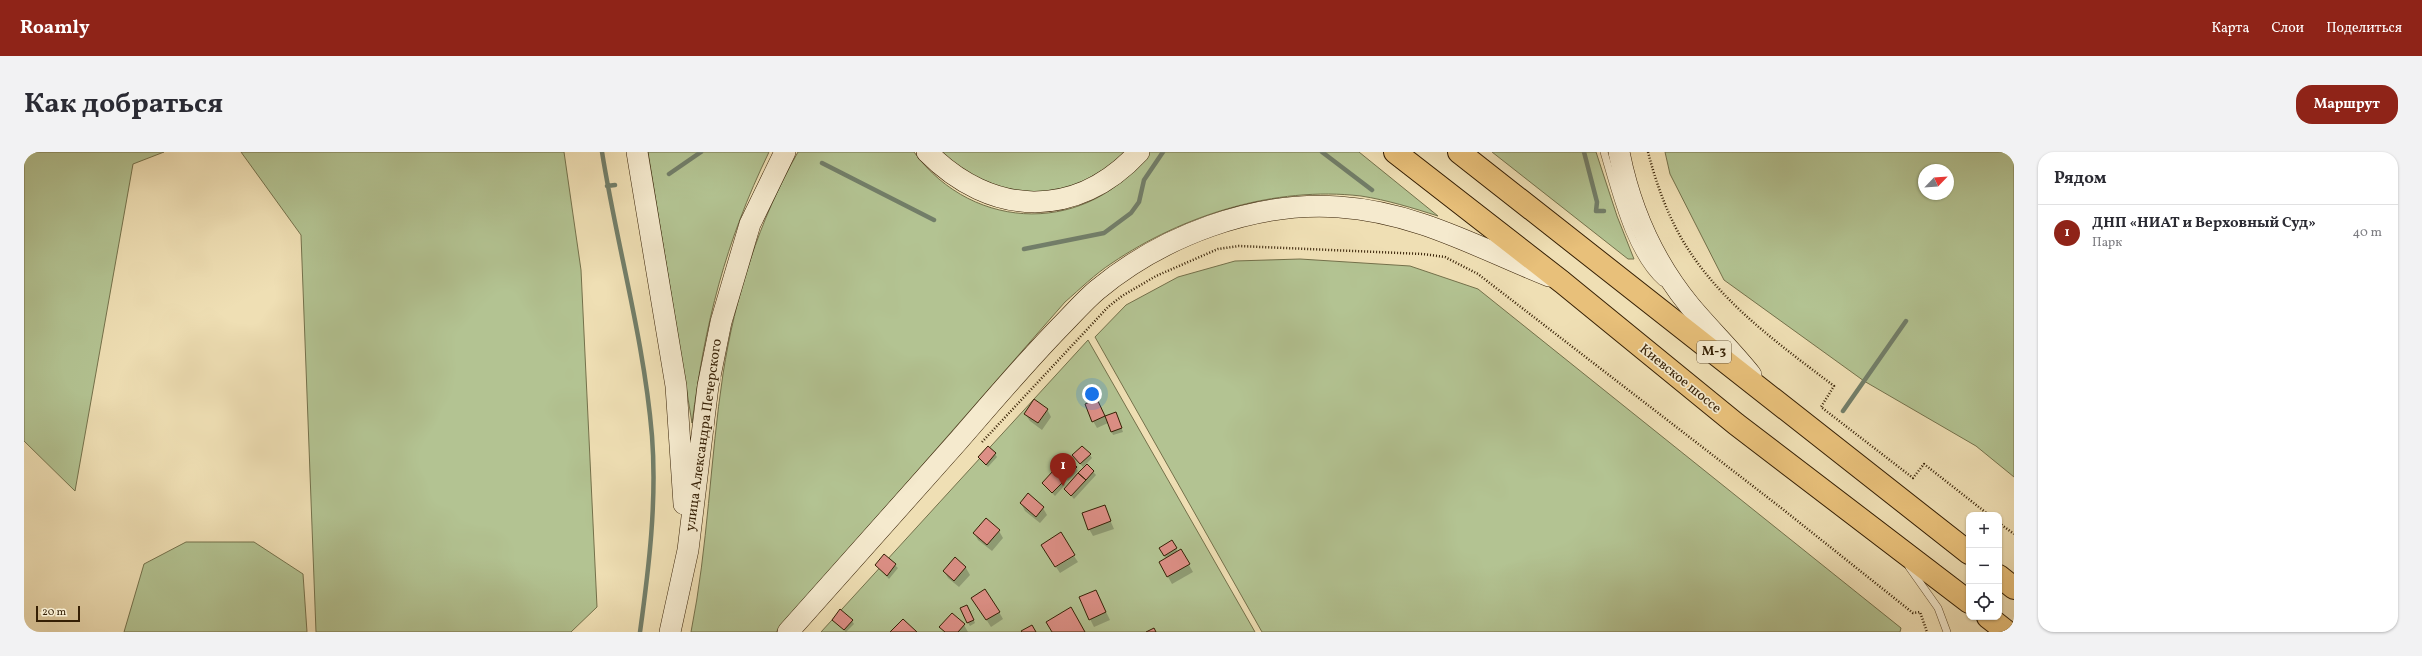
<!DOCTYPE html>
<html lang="ru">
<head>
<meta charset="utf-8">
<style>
  :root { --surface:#fff; --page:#f2f2f3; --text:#2b2b33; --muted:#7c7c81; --line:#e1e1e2; --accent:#8f2418 }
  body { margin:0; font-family:Vollkorn,serif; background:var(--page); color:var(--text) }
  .controls { position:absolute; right:12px; bottom:12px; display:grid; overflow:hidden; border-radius:8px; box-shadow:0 1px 3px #0004 }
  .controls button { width:36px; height:36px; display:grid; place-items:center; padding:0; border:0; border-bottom:1px solid var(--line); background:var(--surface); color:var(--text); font:20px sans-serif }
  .compass { position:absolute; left:1894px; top:12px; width:36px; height:36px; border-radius:50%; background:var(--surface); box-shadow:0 1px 3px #0004; rotate:65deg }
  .scale { position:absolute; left:12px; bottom:10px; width:44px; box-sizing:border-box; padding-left:4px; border:2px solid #351f04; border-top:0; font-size:11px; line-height:14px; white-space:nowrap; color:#351f04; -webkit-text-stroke:3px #f5eace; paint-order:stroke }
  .you { position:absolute; left:1068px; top:242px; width:14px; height:14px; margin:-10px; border:3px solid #fff; border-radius:50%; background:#1a73e8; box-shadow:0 0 0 6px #1a73e833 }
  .badge { display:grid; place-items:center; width:26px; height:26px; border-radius:50%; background:var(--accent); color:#fff; font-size:13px; font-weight:700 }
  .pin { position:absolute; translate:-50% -33px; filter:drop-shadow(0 1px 2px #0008) }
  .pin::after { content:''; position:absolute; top:21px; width:14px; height:12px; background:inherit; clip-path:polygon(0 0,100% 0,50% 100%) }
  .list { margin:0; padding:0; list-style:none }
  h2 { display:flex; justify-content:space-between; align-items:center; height:52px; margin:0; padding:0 16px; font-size:17px }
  h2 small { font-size:13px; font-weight:400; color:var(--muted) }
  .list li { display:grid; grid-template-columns:26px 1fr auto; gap:12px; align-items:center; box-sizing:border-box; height:56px; padding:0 16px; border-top:1px solid var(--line) }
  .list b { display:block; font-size:15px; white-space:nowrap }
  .list p { margin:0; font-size:13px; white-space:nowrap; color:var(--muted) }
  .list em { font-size:13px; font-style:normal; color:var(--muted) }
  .icon { flex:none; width:22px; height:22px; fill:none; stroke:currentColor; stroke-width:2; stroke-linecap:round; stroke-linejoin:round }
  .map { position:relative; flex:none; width:1990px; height:480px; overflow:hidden; border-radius:16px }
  header { display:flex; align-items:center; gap:24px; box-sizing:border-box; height:56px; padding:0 20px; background:var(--accent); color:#fff }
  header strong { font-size:19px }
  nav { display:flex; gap:22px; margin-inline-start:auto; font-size:14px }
  .intro { display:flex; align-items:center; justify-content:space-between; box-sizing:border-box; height:96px; padding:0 24px }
  h1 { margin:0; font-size:28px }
  .button { padding:10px 18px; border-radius:16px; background:var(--accent); color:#fff; font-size:14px; font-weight:700 }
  main { display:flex; gap:24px; padding:0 24px }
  aside { flex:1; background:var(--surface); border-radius:16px; box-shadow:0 1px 3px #0004 }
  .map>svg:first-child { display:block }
  .green { fill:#b3c392; stroke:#74714b; fill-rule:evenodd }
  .shadow { fill:#0003 }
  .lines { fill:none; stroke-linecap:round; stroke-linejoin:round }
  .stream { stroke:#727e69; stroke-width:4.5 }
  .building { fill:#dd8f86; stroke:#351f04 }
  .lane-casing { stroke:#644f30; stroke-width:8 }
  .secondary-casing { stroke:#351f04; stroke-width:22 }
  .highway-casing { stroke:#351f04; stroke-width:24 }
  .path { stroke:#351f04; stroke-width:2.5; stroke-dasharray:1 2; stroke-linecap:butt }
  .lane { stroke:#f5eace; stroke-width:7 }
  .secondary { stroke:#f5eace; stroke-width:21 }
  .highway { stroke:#e8c07a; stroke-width:22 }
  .labels { text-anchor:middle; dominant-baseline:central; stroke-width:3.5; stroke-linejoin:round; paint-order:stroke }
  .shield { fill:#f5eace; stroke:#6f5c41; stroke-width:1 }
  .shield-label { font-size:13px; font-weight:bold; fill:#351f04 }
  .street-label { font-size:14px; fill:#351f04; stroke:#f5eace }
</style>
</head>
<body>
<header>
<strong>Roamly</strong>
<nav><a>Карта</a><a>Слои</a><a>Поделиться</a></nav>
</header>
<div class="intro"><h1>Как добраться</h1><a class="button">Маршрут</a></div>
<main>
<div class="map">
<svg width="1990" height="480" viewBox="0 0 1990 480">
  <rect width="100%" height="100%" fill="#efdfb4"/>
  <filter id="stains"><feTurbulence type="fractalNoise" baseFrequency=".005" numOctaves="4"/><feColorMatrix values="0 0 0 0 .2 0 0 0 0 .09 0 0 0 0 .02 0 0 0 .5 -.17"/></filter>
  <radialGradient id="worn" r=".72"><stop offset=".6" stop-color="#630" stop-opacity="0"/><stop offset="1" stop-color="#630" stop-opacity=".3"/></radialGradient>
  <path class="green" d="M0,0h140l-31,12 -58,327 -51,-50z
    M217,0h323l17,118 16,337 -26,25h-255l-15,-397z
    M624,0h121c-44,91 -64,171 -77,271z
    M774,0h116c60,82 176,83 235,0h210l79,64c-25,-8 -51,-16 -77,-20 -86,-10 -178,19 -249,67 -17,11 -32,26 -47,39l-289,330h-85c17,-85 19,-172 32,-258 12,-77 36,-154 75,-222z
    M916,0h187l-6,7 -47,28 -33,7 -31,-3 -40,-16z
    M1468,0h104l21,64 17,43h-6z
    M1641,0h349v325l-38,-31 -112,-65 -140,-101 -54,-106zM1900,18h24v24h-24z
    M1276,107l110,7 68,23 423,339 -1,4h-638l-167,-295 31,-32 52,-28 57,-16z
    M1064,188l167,292h-434z
    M162,390h68l49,32 4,58h-183l20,-68z"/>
  <path class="shadow" d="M1077,255l4,10 11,-4 7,19 -10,3 -5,-12 -11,5 -4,-7z
    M1023,257l4,8 -9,13 -12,-9 -5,-7z
    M971,302l2,3 -9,10 -9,-9z
    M1066,303l2,3 -9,9 -7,-8z
    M1063,313l9,10 -22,24 -9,-10z
    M1032,315l20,1 2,3 -10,10z
    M1039,329l2,4 -10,11 -12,-13z
    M997,351l22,5 4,7 -7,8 -15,-12z
    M1080,354l10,23 -21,7 -4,-7z
    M975,379l4,7 -11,13 -14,-11 -4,-7z
    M1148,389l6,11 3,-1 12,21 -21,12 -12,-21 6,-4 -6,-11z
    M860,403l14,13 -9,11 -13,-14z
    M1050,404l4,6 -18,11 -4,-6z
    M931,406l11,10 4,7 -11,12 -11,-9 -4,-7z
    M1072,439l14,29 -16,7 -4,-8z
    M953,453l22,7 4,7 -12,8z
    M945,457l6,14 -5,3 -2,-3z
    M809,468l19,1 2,3 -8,8z
    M940,473l4,7h-24l-4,-5z"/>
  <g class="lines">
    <path class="stream" d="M578,0c15,94 42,188 50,284 5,65 -3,131 -12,196
      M1298,0l50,38
      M1560,0l13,50 -1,9h8
      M798,11l112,57
      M645,22l32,-22
      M583,34l8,-1
      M1000,97l80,-16 27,-20 8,-11 5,-22 19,-28
      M1819,259l63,-90"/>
  </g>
  <path class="building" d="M1010,247l14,10 -10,14 -14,-9z
    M1073,247l8,17 -13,6 -7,-18z
    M1092,260l6,16 -11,4 -6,-16z
    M964,294l8,7 -10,12 -8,-8z
    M1058,294l9,8 -11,10 -8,-9z
    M1041,304l12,11 -11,11 -11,-11z
    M1063,312l7,7 -8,9 -8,-7z
    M1029,319l11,10 -12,12 -10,-10z
    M1054,321l8,7 -15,16 -7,-7z
    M1004,341l16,14 -8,10 -16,-14z
    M1081,353l6,16 -23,9 -6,-17z
    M962,366l14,12 -13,15 -14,-12z
    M1037,380l14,23 -20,12 -14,-22z
    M1148,388l5,8 -13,8 -5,-8z
    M1157,397l9,15 -23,13 -8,-15z
    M860,402l12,10 -9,12 -12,-11z
    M931,405l11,10 -12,14 -11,-10z
    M961,437l15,23 -14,8 -15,-22z
    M1072,438l10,22 -17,8 -10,-23z
    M943,453l7,15 -7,3 -7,-15z
    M1047,455l14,25h-33l-6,-10z
    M816,457l13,11 -9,10 -12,-10z
    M928,461l13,11 -7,8h-13l-6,-5z
    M879,467l14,13h-27z
    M1008,473l4,7h-14l-1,-1z
    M1130,476l2,4h-10z"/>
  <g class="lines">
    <g class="lane-casing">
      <path id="lane" d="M1580,0c12,40 26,102 58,130
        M1885,415l29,41 9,24"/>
    </g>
    <g class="secondary-casing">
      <path id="secondary" d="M613,0l39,234 8,118
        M903,0c64,65 149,68 212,0
        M1595,0c11,56 35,110 71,154 20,24 42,45 61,69
        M646,480l18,-82 20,-164 13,-64 29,-98 35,-72
        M764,480c57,-64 114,-128 171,-192 33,-38 66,-77 101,-113 12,-12 24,-26 37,-37 65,-54 157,-89 242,-83 77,5 140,41 210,69"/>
    </g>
    <g class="highway-casing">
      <path id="highway" d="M1371,0l167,130 174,142 233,178
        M1435,0l510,401
        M1975,424l15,12
        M1964,465l19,15"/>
    </g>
    <path class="path" d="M1624,0c9,35 23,73 44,103 36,53 92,93 142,131l-13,21 92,71 11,-14 65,51
      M958,290l126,-135 14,-11 34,-20 62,-27 21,-3 184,8 22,3 33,17 302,233 133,106 7,-1 7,20
      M1975,371l15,11"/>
    <use href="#lane" class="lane"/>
    <use href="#secondary" class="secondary"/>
    <use href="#highway" class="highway"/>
  </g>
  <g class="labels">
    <rect class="shield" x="1673" y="189" width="34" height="22" rx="3"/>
    <g class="shield-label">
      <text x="1690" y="200">М-3</text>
    </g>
    <g class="street-label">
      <text transform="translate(1656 227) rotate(39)">Киевское шоссе</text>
      <text transform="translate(680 283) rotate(-82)">улица Александра Печерского</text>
    </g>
  </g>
  <rect width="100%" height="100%" filter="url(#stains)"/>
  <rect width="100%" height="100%" fill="url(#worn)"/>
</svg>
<div class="controls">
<button>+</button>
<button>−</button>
<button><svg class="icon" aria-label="locate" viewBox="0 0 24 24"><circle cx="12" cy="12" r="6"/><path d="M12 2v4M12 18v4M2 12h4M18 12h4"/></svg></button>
</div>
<svg class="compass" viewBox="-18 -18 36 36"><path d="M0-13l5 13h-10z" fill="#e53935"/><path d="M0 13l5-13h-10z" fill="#7c7c81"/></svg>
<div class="scale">20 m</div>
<div class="you"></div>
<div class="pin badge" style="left:1039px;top:334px">1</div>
</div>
<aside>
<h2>Рядом<small></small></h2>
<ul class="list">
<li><span class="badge">1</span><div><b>ДНП «НИАТ и Верховный Суд»</b><p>Парк</p></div><em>40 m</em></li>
</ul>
</aside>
</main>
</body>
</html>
